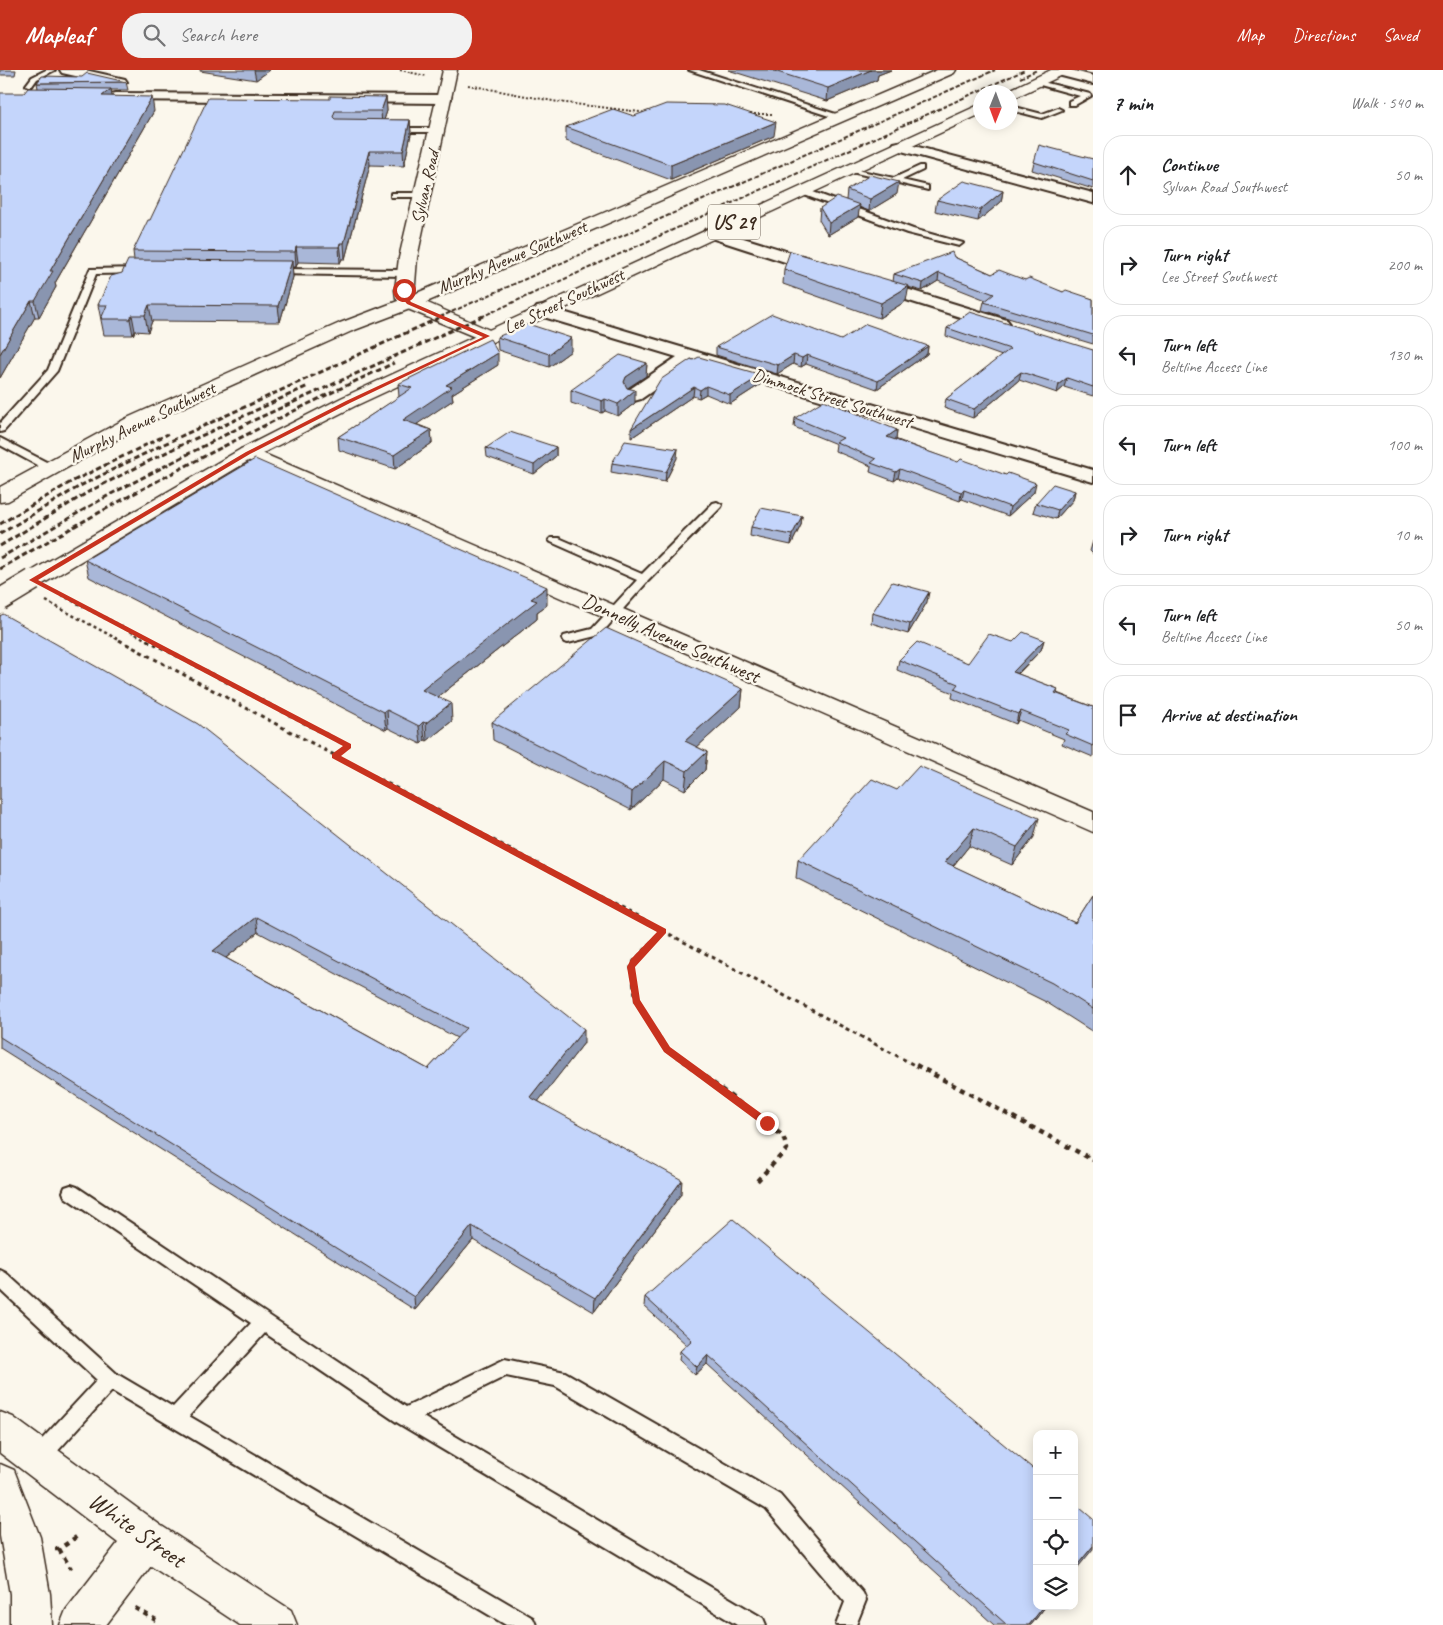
<!DOCTYPE html>
<html lang="en">
<head>
<meta charset="utf-8">
<style>
  :root { --surface:#fff; --page:#f2f2f2; --text:#202124; --muted:#757577; --line:#e0e0e0; --accent:#c8321e }
  body { margin:0; font-family:Caveat,sans-serif; background:var(--page); color:var(--text) }
  .controls { position:absolute; right:15px; bottom:15px; display:grid; overflow:hidden; border-radius:10px; box-shadow:0 2px 12px #0003 }
  .controls button { width:45px; height:45px; display:grid; place-items:center; padding:0; border:0; border-bottom:1px solid var(--line); background:var(--surface); color:var(--text); font:25px sans-serif }
  .compass { position:absolute; left:973px; top:15px; width:45px; height:45px; border-radius:50%; background:var(--surface); box-shadow:0 2px 12px #0003; rotate:181deg }
  .stop { position:absolute; width:15px; height:15px; margin:-11px; border:4px solid #c8321e; border-radius:50%; background:#fff }
  .stop.end { background:#c8321e; border-color:#fff; box-shadow:0 1px 5px #0008 }
  .list { margin:0; padding:0; list-style:none }
  h2 { display:flex; justify-content:space-between; align-items:center; height:65px; margin:0; padding:0 20px; font-size:21px }
  h2 small { font-size:16px; font-weight:400; color:var(--muted) }
  .list li { display:grid; grid-template-columns:32px 1fr auto; gap:15px; align-items:center; box-sizing:border-box; height:80px; margin:0 10px 10px; padding:0 10px; border:1px solid var(--line); border-radius:20px }
  .list b { display:block; font-size:19px; white-space:nowrap }
  .list p { margin:0; font-size:16px; white-space:nowrap; color:var(--muted) }
  .list em { font-size:16px; font-style:normal; color:var(--muted) }
  .icon { flex:none; width:28px; height:28px; fill:none; stroke:currentColor; stroke-width:2; stroke-linecap:round; stroke-linejoin:round }
  .map { position:relative; flex:none; width:1093px; height:1555px; overflow:hidden }
  header { display:flex; align-items:center; gap:30px; box-sizing:border-box; height:70px; padding:0 25px; background:var(--accent); color:#fff }
  header strong { font-size:24px }
  nav { display:flex; gap:28px; margin-inline-start:auto; font-size:18px }
  .search { width:350px; height:45px; background:var(--page); display:flex; align-items:center; gap:12px; box-sizing:border-box; padding:0 18px; border-radius:20px; color:var(--muted); font-size:19px }
  main { display:flex }
  aside { flex:1; background:var(--surface) }
  .map>svg:first-child { display:block }
  .lines { fill:none; stroke-linecap:round; stroke-linejoin:round }
  .service-casing { stroke:#3b2a1e; stroke-width:4 }
  .minor-casing { stroke:#3b2a1e; stroke-width:4 }
  .tertiary-casing { stroke:#3b2a1e; stroke-width:3 }
  .secondary-casing { stroke:#3b2a1e; stroke-width:3 }
  .primary-casing { stroke:#3b2a1e; stroke-width:3 }
  .path-far3 { stroke:#3b2a1e; stroke-width:2; stroke-dasharray:2 2; stroke-linecap:butt }
  .path-far2 { stroke:#3b2a1e; stroke-width:2.5; stroke-dasharray:3 3; stroke-linecap:butt }
  .path-far1 { stroke:#3b2a1e; stroke-width:3; stroke-dasharray:4 4; stroke-linecap:butt }
  .path { stroke:#3b2a1e; stroke-width:4.5; stroke-dasharray:5 5; stroke-linecap:butt }
  .service { fill:#fbf7ec; fill-rule:evenodd }
  .minor { fill:#fbf7ec; fill-rule:evenodd }
  .tertiary { fill:#fbf7ec; fill-rule:evenodd }
  .secondary { fill:#fbf7ec; fill-rule:evenodd }
  .primary { fill:#fbf7ec; fill-rule:evenodd }
  .rail-far1 { stroke:#3b2a1e; stroke-width:2; stroke-dasharray:4.5 2; stroke-linecap:butt }
  .rail { stroke:#3b2a1e; stroke-width:3; stroke-dasharray:5.5 3; stroke-linecap:butt }
  .primary-bridge-casing { stroke:#3b2a1e; stroke-width:24; stroke-linecap:butt }
  .primary-bridge { stroke:#fbf7ec; stroke-width:21 }
  .wall { fill:#a9b7d8; stroke:#3b2a1e; fill-rule:evenodd }
  .shaded-wall { fill:#8995b0; stroke:#3b2a1e }
  .building { fill:#c4d5fb; stroke:#3b2a1e; fill-rule:evenodd }
  .route { fill:#c8321e }
  .labels { text-anchor:middle; dominant-baseline:central; stroke-width:5; stroke-linejoin:round; paint-order:stroke }
  .far-street-label { font-size:18px; fill:#3b2a1e; stroke:#fbf7ec }
  .shield { fill:#fbf7ec; stroke:#75685c; stroke-width:1 }
  .shield-label { font-size:20px; font-weight:bold; fill:#3b2a1e }
  .street-label { font-size:21px; fill:#3b2a1e; stroke:#fbf7ec }
  .near-street-label { font-size:25px; fill:#3b2a1e; stroke:#fbf7ec }
</style>
</head>
<body>
<header>
<strong>Mapleaf</strong>
<div class="search"><svg class="icon" aria-label="search" viewBox="0 0 24 24"><circle cx="10" cy="10" r="6"/><path d="M15 15l6 6"/></svg>Search here</div>
<nav><a>Map</a><a>Directions</a><a>Saved</a></nav>
</header>
<main>
<div class="map">
<svg width="1093" height="1555" viewBox="0 0 1093 1555">
  <rect width="100%" height="100%" fill="#fbf7ec"/>
  <filter id="ink" filterUnits="userSpaceOnUse"><feTurbulence type="fractalNoise" baseFrequency=".02" numOctaves="2"/><feDisplacementMap in="SourceGraphic" scale="10" xChannelSelector="R" yChannelSelector="G"/><feConvolveMatrix kernelMatrix="1 2 1 2 8 2 1 2 1" color-interpolation-filters="sRGB"/></filter>
  <g filter="url(#ink)">
    <g class="lines">
      <g class="service-casing">
        <path id="service" d="M46,0h9l-18,9 -5,7h-4l-2,-1 6,-8z
          M689,0h10l146,47 -7,2z
          M1035,10l55,14 1,2 -16,9h-6v-4l11,-5 -47,-13 -2,-1z
          M1011,36l31,8 16,-6 4,2 -20,8 -31,-8z
          M389,58h49l4,2 -4,2h-46l-4,-2z
          M920,96h3v4l-21,10 26,6v4l-85,-20 4,-2 47,10z
          M799,119h6l108,40 50,14 -4,3 -52,-13 -108,-40z
          M391,123h32l4,2 -4,2h-32z
          M141,198l3,1v4l-48,1 -39,97 -53,60 -4,1v-9l48,-53 42,-101z
          M275,199l131,1 4,3 -4,3 -134,-2 -1,-2z
          M0,368l54,28 1,2 -5,3 -4,-1 -46,-25z
          M717,432l5,3 -1,2 -73,74 -48,54 -32,8 -4,-1 -2,-3 2,-3 28,-7 45,-49 -86,-38 -2,-2 2,-2h8l83,36 71,-71z
          M71,1115l6,2 329,220 99,-48 60,13 215,123 83,98 3,7 -10,25h-20l9,-23 -79,-93 -211,-123 -49,-10 -83,41 340,201 3,7h-29l-339,-202 -133,-90 -76,83 344,202 3,7h-30l-394,-234 -67,74 -7,2 -7,-2 -3,-7 3,-7 66,-71 -97,-91v-19l6,3 111,101 56,33 78,-84 -186,-126 -2,-5 2,-5z"/>
      </g>
      <g class="minor-casing">
        <path id="minor" d="M60,0h25l40,9 2,3 -7,4 -58,-13z
          M1053,0h18l22,6v8l-39,-10z
          M116,23l328,2 7,4 -7,4 -333,-3 -2,-3 2,-3z
          M899,72l194,51v10l-199,-54 -2,-3 2,-3z
          M711,158l117,36 2,4 -2,4h-12l-111,-36 -2,-3 2,-3z
          M874,209l133,41 3,4 -3,4 -6,1 -6,-1 -127,-40 -2,-4 2,-4z
          M543,236l550,164v12l-399,-120 -53,37 -7,2 -7,-2 -2,-4 2,-4 50,-34 -140,-42 -3,-4 3,-4z"/>
      </g>
      <g class="tertiary-casing">
        <path id="tertiary" d="M937,0h19l-2,3 -539,234 -63,24 -211,95 -133,75 -8,1v-15l127,-69 213,-95 63,-24z
          M248,377l845,365v20l-852,-375 -3,-4 3,-4z
          M0,1342l13,5 147,108 131,85 6,15h-57l-89,-59 -45,59h-46l6,-15 52,-67 -118,-90z
          M0,1394l14,6 26,67 10,57 2,31h-42v-31l-10,-58z"/>
      </g>
      <g class="secondary-casing">
        <path id="secondary" d="M443,0h14l-40,188 -3,39 80,35 2,4 -2,4 -7,2 -84,-35 -7,-9 -1,-8 4,-32z"/>
      </g>
      <g class="primary-casing">
        <path id="primary" d="M1051,0h18l-2,3 -51,24 -5,1v-6h-6z
          M981,34v10l-626,292 -100,51 -214,128 -8,2 -8,-2 -3,-5 3,-5 216,-126 100,-51z"/>
      </g>
      <path class="path-far3" d="M400,0l26,6
        M468,15l90,17 91,11
        M750,44h24"/>
      <path class="path-far2" d="M56,522l93,49
        M46,531l75,40"/>
      <path class="path-far1" d="M119,570l799,427
        M147,570l201,106 -13,10
        M663,861l-29,30 -3,6 5,34 31,48 24,18"/>
      <path class="path" d="M689,995l94,71 4,13 -30,32
        M916,995l177,95
        M55,1479h4l19,-13
        M59,1479l12,20
        M135,1538l21,12"/>
      <use href="#service" class="service"/>
      <use href="#minor" class="minor"/>
      <use href="#tertiary" class="tertiary"/>
      <use href="#secondary" class="secondary"/>
      <use href="#primary" class="primary"/>
      <path class="rail-far1" d="M1020,8l17,-8
        M440,247l555,-247
        M481,247l544,-247"/>
      <path class="rail" d="M0,454l71,-42 97,-48
        M0,464l80,-48 84,-42 279,-128
        M0,476l90,-55 83,-42 135,-63
        M0,488l111,-64 139,-72 233,-106
        M0,499c128,-75 259,-143 394,-206"/>
      <g class="primary-bridge-casing">
        <path id="primary-bridge" d="M0,530l33,-20"/>
      </g>
      <use href="#primary-bridge" class="primary-bridge"/>
    </g>
    <path class="wall" d="M0,0h16l-1,5h-15z
      M200,0h70l-14,10 -56,-9z
      M728,0h163l-13,5 -1,5 -50,21z
      M126,12l2,8h-17l1,6 42,15 -99,172 1,4 -17,30h-4l-35,61 24,-285 14,-5 -1,-5z
      M386,27l1,14 -3,9h26l1,14 -7,32 -34,-1 -25,94h-3l-2,4 -42,-1 -2,5h-4l1,10 -13,45 -128,-1 -4,11 -13,-1 -2,4h-29l-6,-30 24,-32 12,-13 -1,-9 17,-31 180,-121z
      M566,57l208,9 -103,44 -105,-39z
      M1093,89v30l-61,-19 2,-8z
      M847,120l50,4 -28,17 -10,-4 -1,10 -30,18 -9,-15 1,-12 26,-8z
      M1003,121l-2,11 -23,19 -43,-10 2,-11z
      M954,187l38,17 33,6 38,12 30,7v45l-111,-34 2,-8 2,-2 -48,-19 -16,10 -14,-4 -2,14 -27,17 -96,-34 1,-15 109,13 1,-8z
      M947,258l146,22v46l-29,-9 -7,6 -38,-13 -46,38 -29,-10 2,-9 56,-43 -56,-20z
      M497,267l74,14 -22,16 -51,-17z
      M841,270l87,6 -1,8 -50,35 -71,-25 -5,3 -8,-3 -16,10 -61,-19v-8z
      M691,289l70,25 -31,20 -24,-10 -7,4 -6,-2 -62,42z
      M647,293l-1,13 -19,13 8,14 -17,13 -13,-5 -3,2 -31,-10v-13z
      M498,295l-46,29 1,6 -37,24 15,6 1,13 -37,26 -56,-19 -1,-13 61,-40 -1,-13z
      M795,348l102,12 -1,9h-1l139,53 -26,24 -46,-17 -2,2 -62,-23 -4,3 -24,-9 1,-6 -36,-15 1,-7 -42,-17z
      M556,377v9l-22,18 -47,-17 -1,-9z
      M677,388l-12,24 -54,-10 1,-9z
      M1075,421l-2,9 -17,19 -23,-7 3,-9z
      M802,446l-1,9 -10,20 -41,-9 1,-9z
      M1093,471v13l-3,-3z
      M85,490l462,45 -10,7v7l-99,78 14,24 -25,20 -2,-1 -4,4 -33,-16 -2,2 -297,-153z
      M927,532l-19,32 -37,-11 1,-10z
      M0,546l584,427 -46,58 143,93 -87,118 -121,-72 -58,70 -415,-262zM258,862l199,106 -29,31 -202,-111z
      M1044,570l-3,10 -23,24 40,15 -1,4 36,14v50l-31,-13 2,-5 -46,-19 -2,4 -64,-26 1,-5 -56,-23 2,-10 69,3 45,-21z
      M743,619l-2,18 -44,40 10,5 -2,18 -20,20 -21,-11 -33,31 -138,-70 -1,-18z
      M897,720l137,47 -22,28 -43,-19 -16,20 122,57 18,-28v137l-47,-30 -250,-124 2,-18z
      M645,1227l392,309h9l-15,19h-37l-287,-261 -12,11 -16,-15 1,-9 7,-6 -43,-39z"/>
    <path class="shaded-wall" d="M254,0h16l-14,10z
      M871,0h20l-13,5 -1,5 -50,21 1,-13z
      M111,19l2,14 -11,-7z
      M152,27l2,14 -99,172 1,4 -17,30 -4,-16 15,-30z
      M386,27l1,14 -5,15 -1,-15z
      M410,50l1,14 -7,32 -1,-15z
      M776,52l-2,14 -103,44v-15z
      M369,81l1,14 -25,94 -1,-16z
      M899,112l-2,12 -28,17 1,-12z
      M1003,121l-2,11 -23,19 2,-11z
      M860,135l-2,12 -30,18 1,-12z
      M340,173l2,16 -2,4 -1,-16z
      M296,177l2,15 -2,5 -1,-15z
      M292,191l1,16 -13,45 -2,-16z
      M939,203l-1,8 -16,10 1,-8z
      M909,216l-3,15 -27,17 2,-15z
      M31,231l4,16 -35,61v-24z
      M149,235l3,16 -4,11 -3,-17z
      M132,245l3,16 -2,4 -3,-16z
      M571,268v13l-22,16v-13z
      M928,276l-1,8 -50,35 1,-8z
      M498,283v12l-46,29 1,6 -49,33 -1,-13 43,-35z
      M794,285l-1,9 -16,10 1,-9z
      M807,285l-1,9 -5,3 1,-9z
      M647,293l-1,13 -20,13 -2,-7 2,-5z
      M1021,302l-2,8 -46,38 1,-9z
      M762,305l-1,9 -31,20v-9z
      M1067,308l-3,9 -7,6 2,-9z
      M706,316v8l-7,4 1,-8z
      M694,317l-1,9 -62,42v-9z
      M635,320v13l-17,13v-12z
      M605,329v12l-3,2v-12z
      M431,360l1,13 -37,26 -1,-14z
      M897,360l-1,9 -11,6 2,-8z
      M556,377v9l-22,18v-9z
      M678,379l-1,9 -12,24 1,-10z
      M900,399l-2,9 -4,3 2,-9z
      M1036,413l-2,9 -26,24 2,-9z
      M964,420l-2,9 -2,2 1,-9z
      M1075,421l-2,9 -17,19 2,-9z
      M802,446l-1,9 -10,20 1,-10z
      M547,517v18l-10,7v7l-113,89 -2,-18 109,-91z
      M929,522l-2,10 -19,32 2,-10z
      M1044,570l-3,10 -31,31 3,-9z
      M743,619l-2,18 -57,52 1,-18z
      M451,633l1,18 -25,20 -1,-18z
      M387,640l1,18 -2,2 -2,-18z
      M1021,641l-3,9 -2,4 2,-10z
      M423,652l2,18 -4,4 -2,-18z
      M707,682l-2,18 -20,20 2,-19z
      M665,691l-1,18 -33,31 1,-18z
      M1039,748l-5,19 -22,28 5,-18z
      M974,758l-5,18 -28,35 4,-19z
      M256,847l2,15 -41,33 -4,-14z
      M584,959v14l-54,69v-15z
      M682,1110l-1,14 -87,118 1,-14z
      M472,1156l1,14 -58,70 -1,-13z
      M708,1285l-1,9 -12,11 2,-8z
      M1093,1476v3l-19,23v-3z
      M1044,1536h2l-15,19h-2z"/>
    <path class="building" d="M771,0h100l-43,18z
      M87,3l39,9 -89,1 5,-7 40,1z
      M28,18l83,1 -9,7 50,1 -102,174h3l-18,30h-4l-31,53v-261h24z
      M330,26l56,1 -5,14h-46l-2,6 2,2 75,1 -7,31h-34l-25,92h-4l-1,4h-43l-1,5 -162,-1 15,-31h2l58,-122 122,1z
      M666,34l59,1 51,17 -105,43 -105,-38 47,-18 21,7z
      M1039,75l54,14v22l-59,-19z
      M870,105l29,7 -29,17 -23,-9z
      M964,111l39,10 -23,19 -43,-10z
      M837,127l23,8 -31,18 -9,-15z
      M790,181l119,35 -28,17 -97,-34z
      M952,182l2,5 38,17 7,-4 26,10 4,-2 34,14 3,-2 27,9v36l-109,-33 10,-8 -55,-21 -16,10 -29,-9z
      M128,190l164,1 -14,45 -129,-1 -4,10h-13l-2,4h-29l6,-14h-9l13,-29 11,-3z
      M970,242l123,38v37l-26,-9 -8,6 -38,-12 -47,37 -28,-10 64,-50 -63,-21z
      M772,244l69,26 25,-16 62,22 -50,35 -71,-26 -5,3 -8,-3 -16,10 -62,-18z
      M528,254l43,14 -22,16 -52,-17z
      M490,269l8,14 -52,32 6,2 -49,33 28,10 -37,25 -56,-18 74,-49 -14,-4z
      M620,285l27,8 -21,14 -2,5 3,6 8,2 -17,14 -13,-5 -3,2 -31,-11z
      M699,287l63,18 -32,20 -24,-9 -6,4 -6,-3 -63,42 29,-49 31,-21 2,1z
      M824,330l73,30 -10,7 71,25 3,-3 45,16 2,-2 28,10 -26,24 -46,-17 -3,2 -61,-23 -4,3 -25,-9 5,-4 -40,-17 7,-4 -48,-20z
      M510,362l46,15 -22,18 -48,-17z
      M625,371l53,8 -12,23 -54,-9z
      M255,389l292,128 -16,12 6,2 -115,89 29,13 -25,20 -3,-1 -4,4 -32,-16 -3,2 -299,-152z
      M1053,414l22,7 -17,19 -22,-7z
      M761,438l41,8 -10,19 -41,-8z
      M892,512l37,10 -19,32 -38,-11z
      M3,544l195,110 386,305 -54,68 152,83 -87,118 -123,-72 -58,71 -414,-260v-421zM256,847l210,111 -38,41 -215,-118z
      M606,558l137,61 -58,52 22,11 -20,19 -22,-10 -33,31 -140,-70z
      M1023,562l21,8 -31,32 45,17 -3,4 38,14v39l-28,-12 4,-4 -48,-19 -3,3 -64,-25 4,-5 -59,-24 18,-18 51,21 21,-29 24,8z
      M919,696l120,52 -22,29 -43,-19 -29,34 130,61 18,-28v114l-41,-26 -254,-123 74,-81 25,11z
      M733,1149l304,253v134h7l-15,19h-22l-299,-270 -11,12 -17,-16 12,-11 -47,-43z
      M1074,1433l19,16v27l-19,23z"/>
  </g>
  <path class="route" d="M404,218l2,2 1,7 4,5 79,34 -140,67 -100,51 -212,126 313,164v4l-10,8 325,173v4l-31,34 5,33 30,47 100,73v6h-6l-100,-74 -31,-49 -6,-36 4,-8 26,-27 -325,-174v-4l11,-8 -314,-166 217,-128 100,-51 137,-64 -76,-33 -5,-6 -1,-8z"/>
  <g class="labels">
    <g class="far-street-label">
      <text transform="translate(425 117) rotate(-77)">Sylvan Road</text>
      <text transform="translate(512 187) rotate(-23)">Murphy Avenue Southwest</text>
      <text transform="translate(564 231) rotate(-25)">Lee Street Southwest</text>
      <text transform="translate(832 328) rotate(17)">Dimmock Street Southwest</text>
      <text transform="translate(142 352) rotate(-26)">Murphy Avenue Southwest</text>
    </g>
    <rect class="shield" x="708" y="134.5" width="52" height="35" rx="4"/>
    <g class="shield-label">
      <text x="734" y="152">US 29</text>
    </g>
    <g class="street-label">
      <text transform="translate(671 568) rotate(24)">Donnelly Avenue Southwest</text>
    </g>
    <g class="near-street-label">
      <text transform="translate(137 1460) rotate(35)">White Street</text>
    </g>
  </g>
</svg>
<div class="controls">
<button>+</button>
<button>−</button>
<button><svg class="icon" aria-label="locate" viewBox="0 0 24 24"><circle cx="12" cy="12" r="6"/><path d="M12 2v4M12 18v4M2 12h4M18 12h4"/></svg></button>
<button><svg class="icon" aria-label="layers" viewBox="0 0 24 24"><path d="M12 4l9 5-9 5-9-5zM3 14l9 5 9-5"/></svg></button>
</div>
<svg class="compass" viewBox="-18 -18 36 36"><path d="M0-13l5 13h-10z" fill="#e53935"/><path d="M0 13l5-13h-10z" fill="#757577"/></svg>
<div class="stop" style="left:404px;top:220px"></div>
<div class="stop end" style="left:767px;top:1053px"></div>
</div>
<aside>
<h2>7 min<small>Walk · 540 m</small></h2>
<ul class="list">
<li><svg class="icon" aria-label="ahead" viewBox="0 0 24 24"><path d="M12 20V5M6 11l6-6 6 6"/></svg><div><b>Continue</b><p>Sylvan Road Southwest</p></div><em>50 m</em></li>
<li><svg class="icon" aria-label="right" viewBox="0 0 24 24"><path d="M7 20v-9h11M14 6l5 5-5 5"/></svg><div><b>Turn right</b><p>Lee Street Southwest</p></div><em>200 m</em></li>
<li><svg class="icon" aria-label="left" viewBox="0 0 24 24"><path d="M17 20v-9H6M10 6l-5 5 5 5"/></svg><div><b>Turn left</b><p>Beltline Access Line</p></div><em>130 m</em></li>
<li><svg class="icon" aria-label="left" viewBox="0 0 24 24"><path d="M17 20v-9H6M10 6l-5 5 5 5"/></svg><div><b>Turn left</b></div><em>100 m</em></li>
<li><svg class="icon" aria-label="right" viewBox="0 0 24 24"><path d="M7 20v-9h11M14 6l5 5-5 5"/></svg><div><b>Turn right</b></div><em>10 m</em></li>
<li><svg class="icon" aria-label="left" viewBox="0 0 24 24"><path d="M17 20v-9H6M10 6l-5 5 5 5"/></svg><div><b>Turn left</b><p>Beltline Access Line</p></div><em>50 m</em></li>
<li><svg class="icon" aria-label="arrive" viewBox="0 0 24 24"><path d="M6 21V4h12l-3 4 3 4H6"/></svg><div><b>Arrive at destination</b></div></li>
</ul>
</aside>
</main>
</body>
</html>
